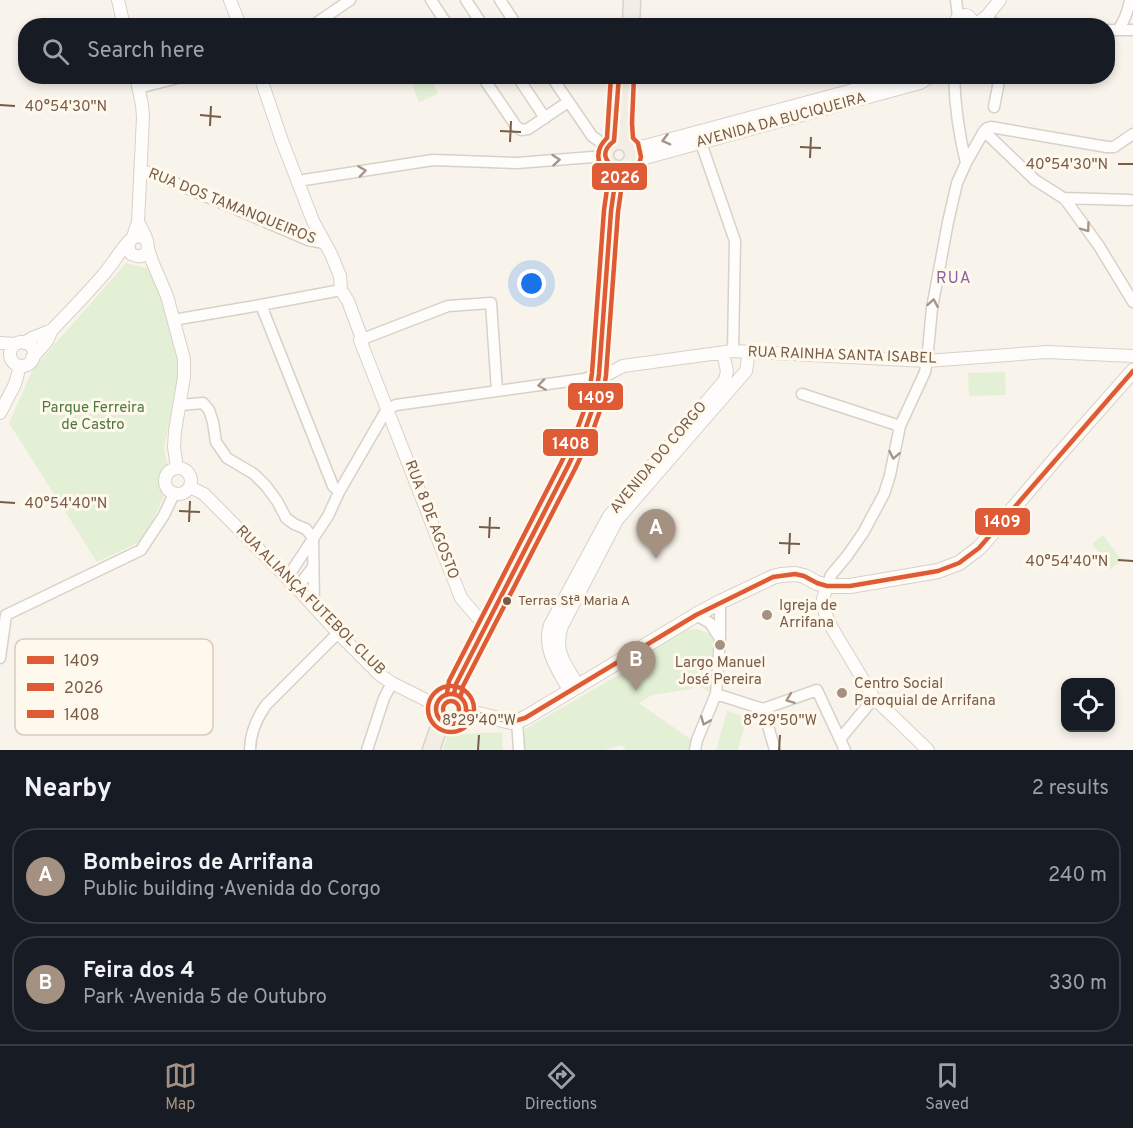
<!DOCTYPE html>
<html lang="en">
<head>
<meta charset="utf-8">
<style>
  :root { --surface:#171b24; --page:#242831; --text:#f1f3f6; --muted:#9ea1a6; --line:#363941; --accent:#a59181 }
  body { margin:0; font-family:Overpass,sans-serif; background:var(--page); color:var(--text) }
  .controls { position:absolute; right:18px; bottom:18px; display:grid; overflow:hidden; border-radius:12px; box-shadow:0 3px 9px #0003 }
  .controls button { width:54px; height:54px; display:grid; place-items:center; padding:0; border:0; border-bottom:2px solid var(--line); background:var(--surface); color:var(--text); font:30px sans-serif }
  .you { position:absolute; left:532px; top:284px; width:21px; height:21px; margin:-15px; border:4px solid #fff; border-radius:50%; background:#1a73e8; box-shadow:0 0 0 9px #1a73e833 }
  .badge { display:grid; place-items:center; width:39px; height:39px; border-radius:50%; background:var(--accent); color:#fff; font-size:20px; font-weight:700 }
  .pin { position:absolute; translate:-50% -50px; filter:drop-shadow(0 2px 3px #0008) }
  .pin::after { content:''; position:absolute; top:32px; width:21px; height:18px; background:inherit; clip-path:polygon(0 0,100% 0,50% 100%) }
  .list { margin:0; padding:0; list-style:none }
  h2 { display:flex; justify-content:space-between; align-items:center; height:78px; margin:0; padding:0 24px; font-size:26px }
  h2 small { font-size:20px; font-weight:400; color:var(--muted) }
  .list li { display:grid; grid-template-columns:39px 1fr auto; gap:18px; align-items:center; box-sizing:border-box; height:96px; margin:0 12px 12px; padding:0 12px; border:2px solid var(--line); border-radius:24px }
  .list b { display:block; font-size:22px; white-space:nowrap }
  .list p { margin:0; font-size:20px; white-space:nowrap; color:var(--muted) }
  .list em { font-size:20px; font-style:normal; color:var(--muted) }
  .icon { flex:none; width:33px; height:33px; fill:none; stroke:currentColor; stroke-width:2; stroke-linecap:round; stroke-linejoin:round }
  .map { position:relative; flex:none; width:1133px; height:750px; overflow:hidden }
  .search { position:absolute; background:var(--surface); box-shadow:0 3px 9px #0003; left:18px; right:18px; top:18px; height:66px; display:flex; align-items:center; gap:15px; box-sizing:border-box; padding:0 21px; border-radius:24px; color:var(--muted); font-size:22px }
  .sheet { height:294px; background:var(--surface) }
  nav { display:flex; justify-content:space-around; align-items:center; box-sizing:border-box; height:84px; border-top:2px solid var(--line); background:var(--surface); font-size:16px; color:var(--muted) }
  nav a { display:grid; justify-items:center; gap:3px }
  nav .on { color:var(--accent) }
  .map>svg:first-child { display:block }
  .green { fill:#e3f0d5 }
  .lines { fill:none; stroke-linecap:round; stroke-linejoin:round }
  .minor-casing { stroke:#d7d1c9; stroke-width:13 }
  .tertiary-casing { stroke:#d7d1c9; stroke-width:14 }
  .secondary-casing { stroke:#d8d0c7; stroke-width:16 }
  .primary-casing { stroke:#dad1c9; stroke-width:19 }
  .minor { stroke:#fefdfc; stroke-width:10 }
  .tertiary { stroke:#fefdfc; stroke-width:12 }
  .secondary { stroke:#fefdfc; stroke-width:14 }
  .primary { stroke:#f3eee5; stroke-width:16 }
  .bus-1-casing { stroke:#fff9ed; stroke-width:9 }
  .bus-2-casing { stroke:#fff9ed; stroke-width:9 }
  .bus-3-casing { stroke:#fff9ed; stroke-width:9 }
  .bus-1 { stroke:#df5b35; stroke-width:4.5 }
  .bus-2 { stroke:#df5b35; stroke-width:4.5 }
  .bus-3 { stroke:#df5b35; stroke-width:4.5 }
  .oneway { stroke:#a89487 }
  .ticks { fill:none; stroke:#795c48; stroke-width:2 }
  .bus-dot { fill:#795c48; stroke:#fff9ed; stroke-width:2 }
  .poi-dot { fill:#a59181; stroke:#fff9ed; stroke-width:2 }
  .labels { text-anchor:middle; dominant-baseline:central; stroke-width:6; stroke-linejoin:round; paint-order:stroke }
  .bus-label { font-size:14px; fill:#795c48; stroke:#fff9ed; text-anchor:start }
  .street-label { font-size:15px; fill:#795c48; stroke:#fff9ed }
  .park-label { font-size:15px; fill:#4c7a3c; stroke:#fff9ed }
  .poi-label { font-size:15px; fill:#795c48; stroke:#fff9ed; text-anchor:start }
  .neighbourhood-label { font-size:16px; letter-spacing:1.5px; fill:#8c649d; stroke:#fff9ed }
  .key { fill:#fff9ed; stroke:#d7cabc; stroke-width:1.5 }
  .key-label { font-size:16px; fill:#795c48 }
  .ticks-label { font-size:15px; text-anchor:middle; fill:#795c48; stroke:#fff9ed; stroke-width:6; stroke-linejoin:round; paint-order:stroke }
  .line-badge { stroke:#fff9ed; stroke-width:2 }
  .badge-label { font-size:16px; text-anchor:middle; font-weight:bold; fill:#fff }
</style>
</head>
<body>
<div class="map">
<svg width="1133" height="750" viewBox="0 0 1133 750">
  <rect width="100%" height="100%" fill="#f8f4ec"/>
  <path class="green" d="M409,77h22l7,17 -19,8z
    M126,263l21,5 13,19 19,73 -1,21 -2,3 -12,65 3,13 4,3 -11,14 4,18 -22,44 -45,21 -88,-139 24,-54z
    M1005,372l1,23 -37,1 -1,-23z
    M1103,535l19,25 -11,9 -19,-25z
    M697,629l11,4 5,7 -4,52 -14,-9 -3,6 -40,6 -13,8 54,38 -2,9h-65l-4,-5 -18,5h-80l-1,-12 2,-9 128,-74 -3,-6 37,-19z
    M727,711l20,6 -9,33h-22z
    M502,732l1,18h-60l4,-15z"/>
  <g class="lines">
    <g class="minor-casing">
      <path id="minor" d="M431,0l17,26
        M466,0l17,26
        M500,0l17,26
        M956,0l2,17
        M986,17l4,4 11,5
        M312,26l38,-26
        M1108,30h25
        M1118,30c7,-10 10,-18 12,-30
        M482,76l34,50 5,4 7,-1 40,-27
        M517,76l28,42
        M551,76l41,60 15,11
        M954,76c1,29 5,59 12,87
        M138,88l48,-12
        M994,107l6,-31
        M984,131l51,49 30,19 34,47 34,56
        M984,131l3,-3 4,-1 116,20h7l19,-13
        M701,143l34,98 -2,110
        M140,170l9,2 159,68 16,3
        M304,180l129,-20 84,3 88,-7
        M1063,198l67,2
        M261,305l72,181 6,6
        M173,320l88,-15 80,-15
        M360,340l88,-34 43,-3 6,88
        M802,394l98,32
        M180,405l23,-2 6,7 4,12 3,20 11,16 27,16 12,12 11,15 9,17 8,6 12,5 7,9
        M313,538l1,67
        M287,578l41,-62 11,-24 48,-83 9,-4 188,-26 15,-5
        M827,586l4,-11 16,-19 16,-23 21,-39 6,-19 10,-49 25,-54 2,-11 5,-53 16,-86 9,-39 9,-20 18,-32
        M297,588l16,-21
        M6,615l135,-65 23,-35 10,-21
        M696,615l14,8 9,14
        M0,658l6,-43
        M716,694l47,15
        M763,709l54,-19 28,60
        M763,709l12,41
        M517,721l2,29
        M840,739l34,-41
        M250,750c0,-17 7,-32 16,-45l72,-72
        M367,750l17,-52 8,-15
        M695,750l2,-10 19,-46 4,-56v-36"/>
    </g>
    <g class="tertiary-casing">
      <path id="tertiary" d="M118,0l6,26
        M230,0l10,26
        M953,26l5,-9 7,-2c5,1 8,5 7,11
        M973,26l13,-9 14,-17
        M260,76l22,65 31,80 18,33 9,22 1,14 7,11 13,35 -1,4 101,258 24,28
        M631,146l3,1 11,-1 260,-70
        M630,165l4,-4 286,-78 12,-7
        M138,222c4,8 15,24 7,32 -4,4 -9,2 -14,0l-3,-7 3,-8 6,-3 8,2
        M133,237l5,-15 5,-105 -1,-12 -6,-29
        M148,249l4,12 15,35 17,63v18l-9,54 -1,16 3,21
        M10 354a12 12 0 1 1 24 0a12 12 0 1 1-24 0Z
        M0,343l16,1
        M24,343l8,-5 20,-8
        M32,358l15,-17 5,-11c17,-18 35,-36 51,-55 10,-11 16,-23 26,-34
        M598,381l8,-6 17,-9 110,-15 194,10 120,-9 86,4
        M0,413l15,-29 5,-18
        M165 481a13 13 0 1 1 26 0a13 13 0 1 1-26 0Z
        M190,487l14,7 93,94 41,45 42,42 12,8 44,22
        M827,586l-4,13 2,14 7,15 42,70 54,52
        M579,687c-13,-22 -26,-36 -17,-61l55,-106 129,-149 3,-19
        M570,692c-11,-21 -28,-42 -20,-67l59,-109 116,-136 2,-9 -4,-18"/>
    </g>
    <g class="secondary-casing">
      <path id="secondary" d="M466,711l45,11 6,-1 8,-3 171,-103 24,-13 53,-25 8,-2 14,-1 9,2 13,7 10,3h23l88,-15 21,-8 20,-15 15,-17 63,-74 76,-86"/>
    </g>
    <g class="primary-casing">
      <path id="primary" d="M631,26l1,-26
        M605 155a14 14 0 1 1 28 0a14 14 0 1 1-28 0Z
        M626,142l-2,-19 3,-47
        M436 709a15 15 0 1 1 30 0a15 15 0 1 1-30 0Z
        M454,694l2,-10 29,-58 83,-160 17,-36 10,-28 4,-28 12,-163 6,-42
        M431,750l10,-29"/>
    </g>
    <use href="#minor" class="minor"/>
    <use href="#tertiary" class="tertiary"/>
    <use href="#secondary" class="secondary"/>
    <use href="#primary" class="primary"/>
    <g class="bus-1-casing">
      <path id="bus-1" d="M436 709a15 15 0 1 1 30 0a15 15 0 1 1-30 0Z
        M454,694l2,-10 112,-218 17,-36 10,-28 4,-28 12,-163 6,-42c-14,-8 -16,-18 -3,-28l5,-65
        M466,711l45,11 14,-4 171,-103 77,-38 22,-3 9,2 13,7 10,3h23l88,-15 21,-8 20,-15 154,-177"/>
    </g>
    <g class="bus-2-casing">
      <path id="bus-2" d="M611,76l-4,62c-25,24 10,52 28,32 3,-3 5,-9 6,-13l-3,-14 -5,-5 -1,-15 2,-47
        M428 709a23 23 0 1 1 46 0a23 23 0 1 1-46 0Z
        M461,695l2,-9 112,-217 17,-36 10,-28 4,-30 12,-163 6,-42"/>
    </g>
    <g class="bus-3-casing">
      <path id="bus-3" d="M447,693l2,-12 112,-218 17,-36 10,-27 4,-27 12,-163 6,-42
        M443 709a8 8 0 1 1 16 0a8 8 0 1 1-16 0Z"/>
    </g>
    <use href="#bus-1" class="bus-1"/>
    <use href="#bus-2" class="bus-2"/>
    <use href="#bus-3" class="bus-3"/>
  </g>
  <defs><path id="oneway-chevron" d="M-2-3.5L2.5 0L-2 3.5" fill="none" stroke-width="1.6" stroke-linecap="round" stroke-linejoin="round" transform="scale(1.5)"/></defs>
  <g class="oneway">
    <use href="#oneway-chevron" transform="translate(666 140) rotate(165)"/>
    <use href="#oneway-chevron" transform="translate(556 160) rotate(-5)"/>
    <use href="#oneway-chevron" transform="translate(362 171) rotate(-8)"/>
    <use href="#oneway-chevron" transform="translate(1086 228) rotate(54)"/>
    <use href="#oneway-chevron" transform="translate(933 303) rotate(-80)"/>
    <use href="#oneway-chevron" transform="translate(542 385) rotate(172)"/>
    <use href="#oneway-chevron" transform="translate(894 455) rotate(101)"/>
    <use href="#oneway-chevron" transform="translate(790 699) rotate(160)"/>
    <use href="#oneway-chevron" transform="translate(705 721) rotate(112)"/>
  </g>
  <path class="ticks" d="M0,105l15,1M200,115l21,2M210,126l1,-20M500,131l21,1M510,142l1,-21M800,147l21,1M810,158l1,-21M1118,164h15M0,502l15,1M179,511l21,1M189,522l1,-21M479,527l21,1M489,538l1,-21M779,543l21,1M789,554l1,-21M1118,560l15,1M478,750l1,-15M779,750l1,-15"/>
  <circle class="bus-dot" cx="507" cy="601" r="5"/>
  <g class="poi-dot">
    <circle cx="767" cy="615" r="6"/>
    <circle cx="720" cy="645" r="6"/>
    <circle cx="842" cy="693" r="6"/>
  </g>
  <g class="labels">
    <g class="bus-label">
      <text x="518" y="601">Terras Stª Maria A</text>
    </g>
    <g class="street-label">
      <text transform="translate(781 121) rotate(-15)">AVENIDA DA BUCIQUEIRA</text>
      <text transform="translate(232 207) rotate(22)">RUA DOS TAMANQUEIROS</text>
      <text transform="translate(842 356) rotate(2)">RUA RAINHA SANTA ISABEL</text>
      <text transform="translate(659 458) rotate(-50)">AVENIDA DO CORGO</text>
      <text transform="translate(431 520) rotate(69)">RUA 8 DE AGOSTO</text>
      <text transform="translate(310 601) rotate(45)">RUA ALIANÇA FUTEBOL CLUB</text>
    </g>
    <g class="park-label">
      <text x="93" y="408">Parque Ferreira<tspan x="93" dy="17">de Castro</tspan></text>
    </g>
    <g class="poi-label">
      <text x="779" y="606">Igreja de<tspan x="779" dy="17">Arrifana</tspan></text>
      <text x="720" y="663" text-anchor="middle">Largo Manuel<tspan x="720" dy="17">José Pereira</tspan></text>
      <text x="854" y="684">Centro Social<tspan x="854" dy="17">Paroquial de Arrifana</tspan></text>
    </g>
    <g class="neighbourhood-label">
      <text x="954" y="279">RUA</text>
    </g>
  </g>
  <rect x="15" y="639" width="198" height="96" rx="9" class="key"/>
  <rect x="27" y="656" width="27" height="8" fill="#df5b35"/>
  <rect x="27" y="683" width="27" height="8" fill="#df5b35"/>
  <rect x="27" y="710" width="27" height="8" fill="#df5b35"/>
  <g class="key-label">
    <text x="64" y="666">1409</text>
    <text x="64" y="693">2026</text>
    <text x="64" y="720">1408</text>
  </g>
  <g class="ticks-label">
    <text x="66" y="111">40°54'30"N</text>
    <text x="1067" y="169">40°54'30"N</text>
    <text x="66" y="508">40°54'40"N</text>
    <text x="1067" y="566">40°54'40"N</text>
    <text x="479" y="725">8°29'40"W</text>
    <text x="780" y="725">8°29'50"W</text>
  </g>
  <g class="line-badge">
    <rect x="591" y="162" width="57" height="29" rx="6" fill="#df5b35"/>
    <rect x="567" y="382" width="57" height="29" rx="6" fill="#df5b35"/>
    <rect x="542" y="428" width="57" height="29" rx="6" fill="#df5b35"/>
    <rect x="974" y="507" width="57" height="29" rx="6" fill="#df5b35"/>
  </g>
  <g class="badge-label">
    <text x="620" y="183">2026</text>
    <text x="596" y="403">1409</text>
    <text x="571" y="449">1408</text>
    <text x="1002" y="527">1409</text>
  </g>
</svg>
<div class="controls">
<button><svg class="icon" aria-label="locate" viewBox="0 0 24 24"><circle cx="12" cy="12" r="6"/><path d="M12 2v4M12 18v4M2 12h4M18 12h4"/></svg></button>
</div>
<div class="you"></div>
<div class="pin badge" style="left:656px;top:559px">A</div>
<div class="pin badge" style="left:636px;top:691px">B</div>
<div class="search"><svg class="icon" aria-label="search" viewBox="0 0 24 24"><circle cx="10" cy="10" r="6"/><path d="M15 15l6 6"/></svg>Search here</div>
</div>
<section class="sheet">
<h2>Nearby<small>2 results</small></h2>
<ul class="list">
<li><span class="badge">A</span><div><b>Bombeiros de Arrifana</b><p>Public building · Avenida do Corgo</p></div><em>240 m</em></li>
<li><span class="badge">B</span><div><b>Feira dos 4</b><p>Park · Avenida 5 de Outubro</p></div><em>330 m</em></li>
</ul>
</section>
<nav>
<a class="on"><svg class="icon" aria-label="map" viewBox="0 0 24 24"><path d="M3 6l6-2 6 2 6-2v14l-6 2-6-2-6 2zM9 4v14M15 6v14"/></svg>Map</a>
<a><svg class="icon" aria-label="directions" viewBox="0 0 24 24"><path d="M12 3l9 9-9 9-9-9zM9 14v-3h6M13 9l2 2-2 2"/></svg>Directions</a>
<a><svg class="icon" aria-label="saved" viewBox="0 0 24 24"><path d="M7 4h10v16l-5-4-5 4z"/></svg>Saved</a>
</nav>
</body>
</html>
